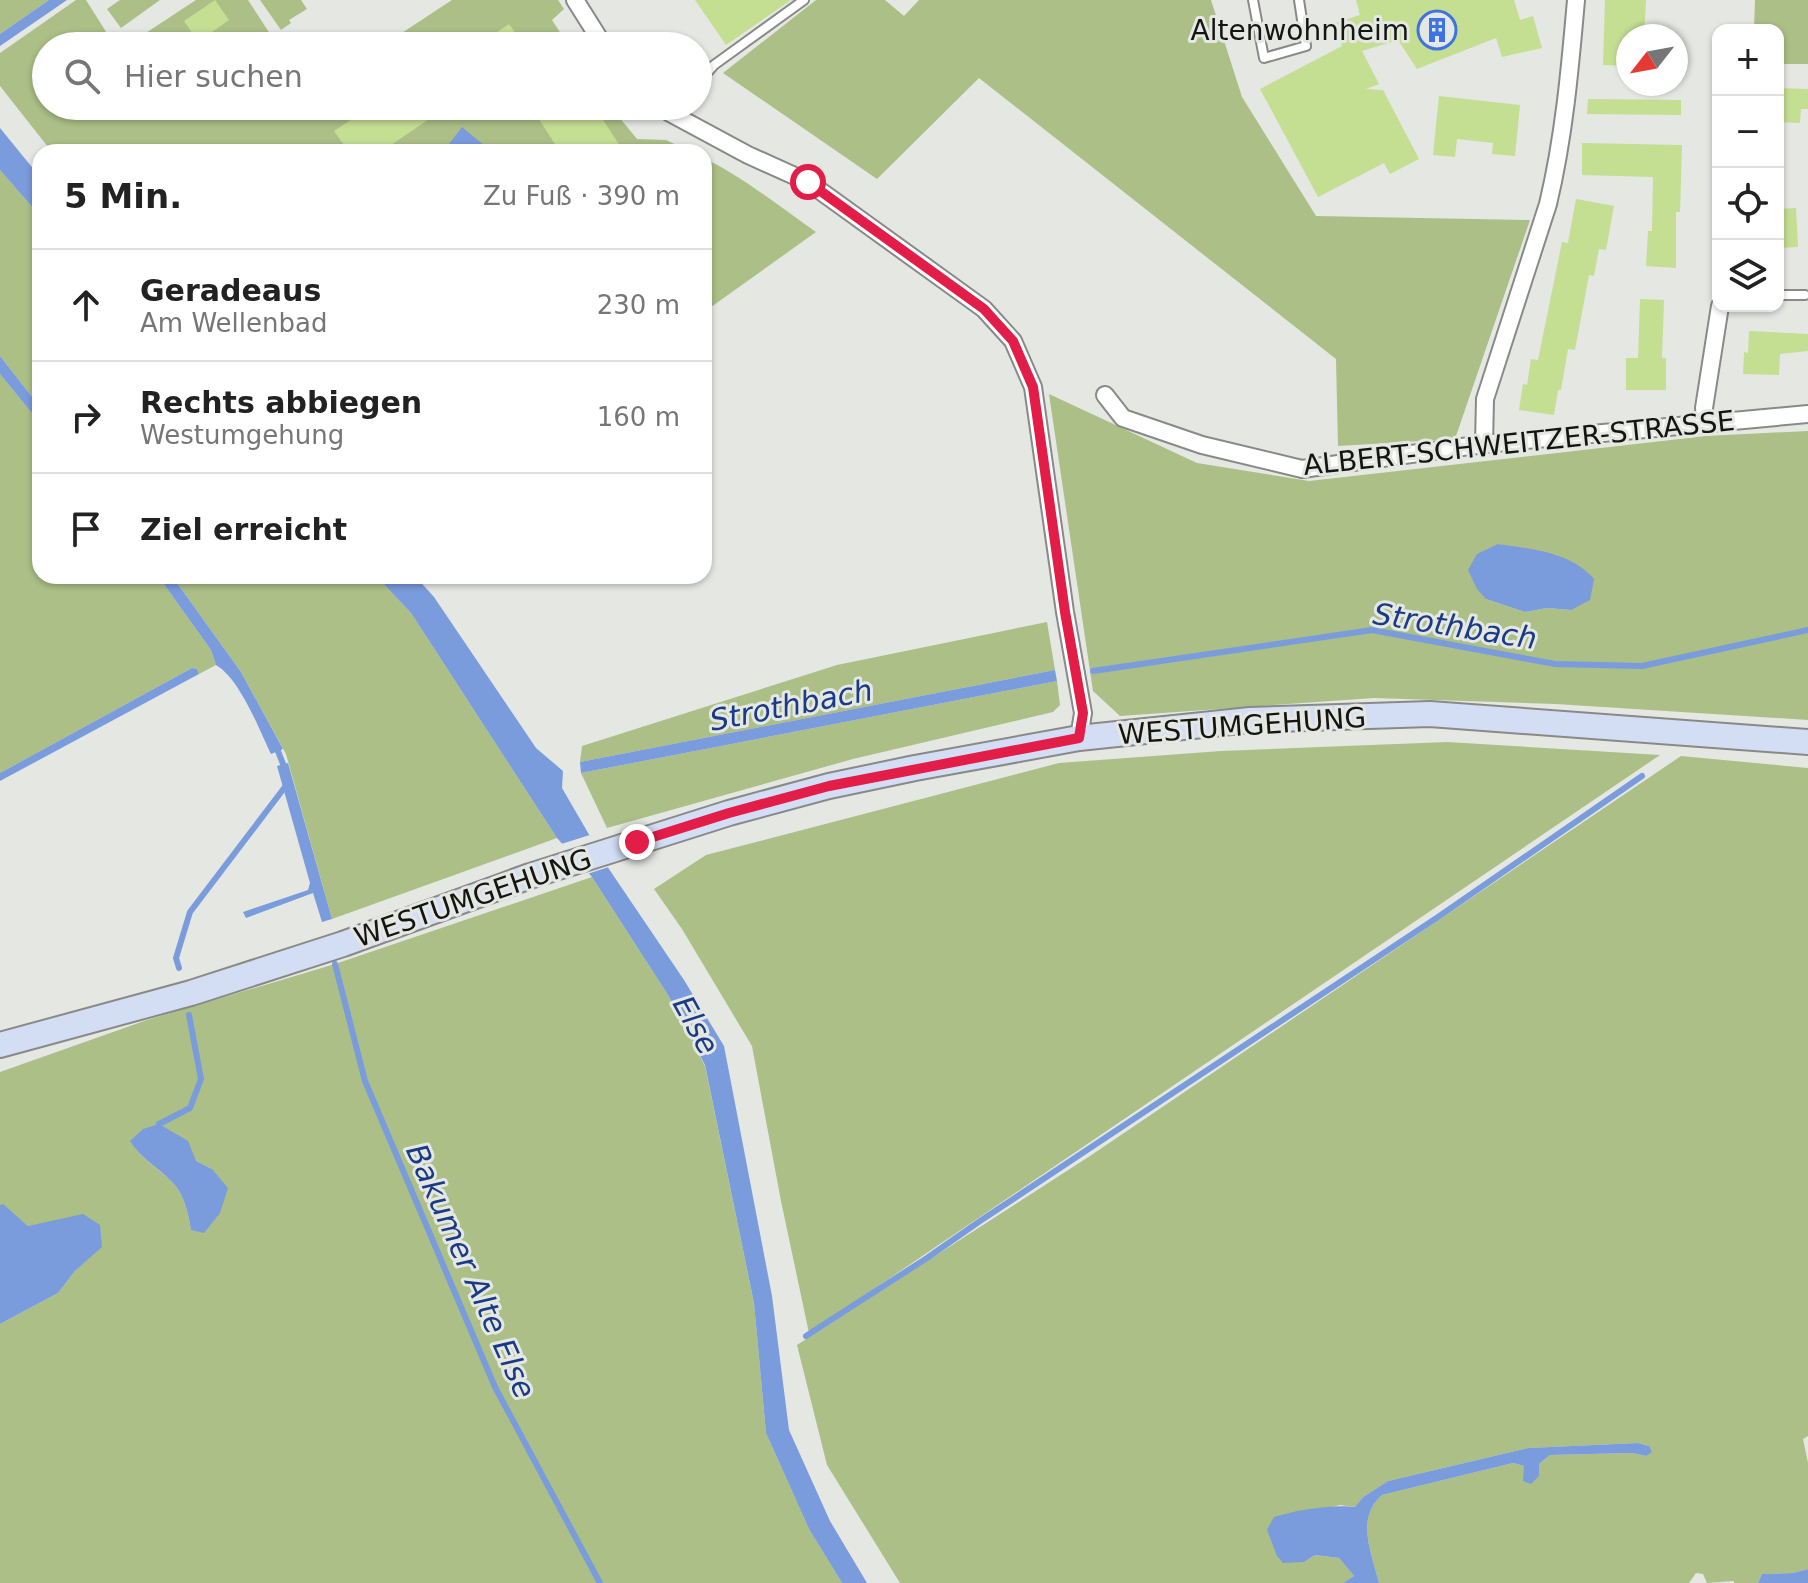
<!DOCTYPE html>
<html lang="de">
<head>
<meta charset="utf-8">
<style>
  :root { --surface:#fff; --page:#f6f6f6; --text:#222; --muted:#767676; --line:#e0e0e0 }
  body { margin:0; font-family:"DejaVu Sans",sans-serif; background:var(--page); color:var(--text) }
  .controls { position:absolute; right:24px; top:24px; display:grid; overflow:hidden; border-radius:16px; box-shadow:0 2px 6px #0004 }
  .controls button { width:72px; height:72px; display:grid; place-items:center; padding:0; border:0; border-bottom:2px solid var(--line); background:var(--surface); color:var(--text); font:40px sans-serif }
  .compass { position:absolute; left:1616px; top:24px; width:72px; height:72px; border-radius:50%; background:var(--surface); box-shadow:0 2px 6px #0004; rotate:239deg }
  .stop { position:absolute; width:24px; height:24px; margin:-18px; border:6px solid #e11d48; border-radius:50%; background:#fff }
  .stop.end { background:#e11d48; border-color:#fff; box-shadow:0 2px 8px #0008 }
  .list { margin:0; padding:0; list-style:none }
  h2 { display:flex; justify-content:space-between; align-items:center; height:104px; margin:0; padding:0 32px; font-size:34px }
  h2 small { font-size:26px; font-weight:400; color:var(--muted) }
  .list li { display:grid; grid-template-columns:52px 1fr auto; gap:24px; align-items:center; box-sizing:border-box; height:112px; padding:0 32px; border-top:2px solid var(--line) }
  .list b { display:block; font-size:30px; white-space:nowrap }
  .list p { margin:0; font-size:26px; white-space:nowrap; color:var(--muted) }
  .list em { font-size:26px; font-style:normal; color:var(--muted) }
  .icon { flex:none; width:44px; height:44px; fill:none; stroke:currentColor; stroke-width:2; stroke-linecap:round; stroke-linejoin:round }
  .map { position:relative; flex:none; width:1808px; height:1583px; overflow:hidden }
  .search { position:absolute; background:var(--surface); box-shadow:0 2px 6px #0004; left:32px; top:32px; width:680px; height:88px; display:flex; align-items:center; gap:20px; box-sizing:border-box; padding:0 28px; border-radius:44px; color:var(--muted); font-size:30px }
  .panel { position:absolute; background:var(--surface); box-shadow:0 2px 6px #0004; left:32px; top:144px; width:680px; height:440px; border-radius:24px }
  .map>svg:first-child { display:block }
  .green { fill:#abbf86; fill-rule:evenodd }
  .water { fill:#7a9bdc }
  .pier { fill:#e5e7e3 }
  .lines { fill:none; stroke-linecap:round; stroke-linejoin:round }
  .stream { stroke:#7a9bdc; stroke-width:6 }
  .building { fill:#c4de92 }
  .lane-casing { stroke:#898a87; stroke-width:12 }
  .street-casing { stroke:#898a87; stroke-width:20 }
  .secondary-casing { stroke:#898a87; stroke-width:28 }
  .lane { stroke:#fff; stroke-width:8 }
  .street { stroke:#fff; stroke-width:16 }
  .secondary { stroke:#d3def4; stroke-width:24 }
  .route { stroke:#e11d48; stroke-width:10 }
  .labels { text-anchor:middle; dominant-baseline:central; stroke-width:6; stroke-linejoin:round; paint-order:stroke }
  .poi-label { font-size:28px; fill:#141513; stroke:#e5e7e3; text-anchor:end }
  .street-label { font-size:28px; fill:#141513; stroke:#e5e7e3 }
  .water-label { font-size:30px; font-style:italic; fill:#193a86; stroke:#e5e7e3 }
</style>
</head>
<body>
<div class="map">
<svg width="1808" height="1583" viewBox="0 0 1808 1583">
  <rect width="100%" height="100%" fill="#e5e7e3"/>
  <path class="green" d="M0,0h49l-49,34z
    M76,0h10l29,46h-69v60h564l27,33 29,1 25,12h-639l-52,-66v-33z
    M120,0h40l-39,28 -14,-19z
    M196,0h52l30,46h-152z
    M260,0h41l6,9 -18,11 2,3 -10,7z
    M452,0h106l6,9 -12,11 17,26h-187z
    M816,0h69l19,16 15,-16h292l31,97 74,119 214,4 -75,219 -117,7 -2,-87 -357,-281 -102,101 -154,-106z
    M1755,0h53v64h-30v-34h-24z
    M704,158c39,19 76,49 112,74l-112,80z
    M0,170l40,46v191l-40,-51z
    M0,374l40,49v153h118l53,74 5,15 -17,9 -2,-5 -5,-1 -192,105z
    M1049,394l148,69 112,18 397,-45 102,-5v289l-252,-16 -182,-6 -254,18 -27,-25zM1498,544l60,12 13,54 -24,-2 -22,4 -39,-13z
    M172,576h204l35,37 146,225 -225,81 -46,-165 -45,-82z
    M1047,622l8,48 -475,92 2,-16 255,-81z
    M1057,681l3,24 -7,7 -200,47 -246,69 -26,-55z
    M1447,742l213,13 -851,578 -28,-132 -29,-155 -70,-117 -28,-40 52,-34 353,-92 162,-12z
    M1681,756l127,12v668l-5,3 5,24v106l-15,4 -31,1 -4,9h-24v-2l-27,2 -4,-9 -7,-1 -7,10h-310c-7,-29 -24,-65 3,-88l131,-32 11,3 15,-2 11,-9 82,-2 14,3 3,-10 -11,-3 -110,5 -140,33 -25,16 -8,10 -15,-2 -20,5 -16,52 11,-7 24,3 15,18 -11,7h-443l-73,-118 -30,-120 293,-189z
    M592,877l76,118 37,71 49,237 12,130 43,96 33,54h-842v-259l58,-31 17,-22 27,-25 -51,-24 -23,4 -25,-21h-3v-133l147,-52 188,-56zM131,1141l65,20 16,8 -21,61c-3,-17 -6,-35 -19,-48 -14,-15 -32,-23 -41,-41z"/>
  <path class="water" d="M49,0h18l-67,46v-12z
    M462,127l29,24v1h-48z
    M0,128l40,49v39l-40,-46z
    M0,356l40,51v16l-40,-49z
    M1498,544c33,5 73,8 96,35l-4,21 -19,10 -24,-2 -22,4 -39,-13 -9,-10 -9,-19 9,-16z
    M158,576h14l69,96 42,77 -12,5c-12,-25 -31,-75 -55,-89l-5,-15z
    M376,576h39l19,21 102,151 27,23 -1,17 47,81 75,111 40,66 48,250 17,134 41,91 37,62h-25l-33,-54 -43,-96 -12,-130 -49,-238 -37,-70 -76,-118 -35,-39 -146,-225z
    M192,668l5,1 2,5 -199,107v-8z
    M1055,670l2,11 -476,92 -1,-11z
    M288,763l44,156 -10,3 -9,-29 -67,25 -3,-6 65,-22 2,-7 -33,-117z
    M159,1124l29,17 8,20 16,8 16,19 -8,25 -16,20 -13,-3c-3,-17 -6,-35 -19,-48 -14,-15 -31,-23 -42,-41l13,-12z
    M3,1204l25,22 55,-12 17,11 2,22 -27,24 -17,22 -58,31v-119z
    M1638,1443l11,3 3,6 -6,4 -14,-3 -82,2 -11,9v12l-8,8 -8,-3 1,-15 -11,-3 -131,32c-27,23 -10,59 -3,88h-36l11,-7 -15,-18 -24,-3 -11,7 -21,1 -6,-7 -10,-26 7,-13c22,-7 59,-13 81,-10l8,-10 25,-16 140,-33z
    M1808,1569v14h-50l4,-9 31,-1z"/>
  <path class="pier" d="M593,834l19,32 -28,9 -26,-30z"/>
  <g class="lines">
    <path class="stream" d="M1093,671l279,-41 183,34 87,2 166,-36
      M276,746l9,23
      M335,964l30,117 130,306 105,196
      M179,968l-3,-10 14,-46 98,-129
      M159,1124l31,-16 11,-29 -12,-64
      M806,1336l121,-78 53,-37 458,-304 204,-141"/>
  </g>
  <path class="building" d="M215,0l14,20 -31,22 -14,-21z
    M695,0h96l-65,45z
    M1356,0h158l6,20 13,-4 9,32 -40,9 -6,-19 -79,31 -19,-29 -36,11 17,33 -13,5 17,1 36,69 -29,15 -6,-11 -66,34 -58,-108 82,-43 -7,-23 25,-8z
    M1605,0h41l-2,36h-16v30l-25,-1z
    M509,24l16,22h-48z
    M1778,88l30,1v20h-7l-1,14 -22,-1z
    M1439,96l81,9 -5,51 -23,-2 1,-11 -36,-4 -2,18 -22,-2z
    M1588,99l93,1v15l-94,-1z
    M388,106h60l-67,46h-32l-15,-21 30,-20 4,9z
    M549,106h45l30,46h-64l-23,-36z
    M1582,143l100,2 -2,67h-4v56l-30,-2 2,-35h4l1,-54 -71,-2z
    M1576,199l38,7 -8,44 -7,-1 -5,27 -5,-1 -14,75 -7,-1 -7,41h-3l-4,25 -35,-5 4,-26 4,1 4,-26 7,1 24,-118 6,1z
    M1796,208l2,39 -20,1v-39z
    M1640,299l24,1 -2,58h4v32h-40v-32h12z
    M1749,331l59,3v17l-28,3 -1,21 -36,-1 1,-22 4,1z"/>
  <g class="lines">
    <g class="lane-casing">
      <path id="lane" d="M1253,0l11,58 42,-12 -7,-46
        M698,83l16,-18 90,-65
        M1778,295h27"/>
    </g>
    <g class="street-casing">
      <path id="street" d="M575,0l29,46
        M662,106l8,7 78,42 60,27 176,127 29,32 20,46 32,225 18,101 -4,25
        M1105,395l18,23 79,27 100,24 182,-25 324,-30
        M1705,423l-1,-15 16,-102
        M1484,444l1,-45 63,-195c16,-67 22,-135 28,-204"/>
    </g>
    <g class="secondary-casing">
      <path id="secondary" d="M0,1045l191,-52 152,-49 187,-68 199,-63 100,-27 86,-18 164,-30 171,-18 180,-6 378,28"/>
    </g>
    <use href="#lane" class="lane"/>
    <use href="#street" class="street"/>
    <use href="#secondary" class="secondary"/>
  </g>
  <g class="lines">
    <path class="route" d="M637,842l92,-29 100,-27 250,-48 4,-25 -18,-101 -32,-225 -20,-46 -29,-32 -176,-127"/>
  </g>
  <defs>
    <g id="building-ring" transform="scale(2)"><circle r="9.5" fill="#e5e7e3" stroke="#3f72e3" stroke-width="1.5"/><path d="M-4-6H4V6H1V3H-1V6H-4ZM-2.5-4.3h1.7v1.8h-1.7ZM.8-4.3h1.7v1.8H.8ZM-2.5-1h1.7V.8h-1.7ZM.8-1h1.7V.8H.8Z" fill="#3f72e3"/></g>
  </defs>
  <g fill-rule="evenodd">
    <use href="#building-ring" x="1437" y="30"/>
  </g>
  <g class="labels">
    <g class="poi-label">
      <text x="1409" y="30">Altenwohnheim</text>
    </g>
    <g class="street-label">
      <text transform="translate(1519 443) rotate(-6)">ALBERT-SCHWEITZER-STRASSE</text>
      <text transform="translate(1242 726) rotate(-4)">WESTUMGEHUNG</text>
      <text transform="translate(473 898) rotate(-19)">WESTUMGEHUNG</text>
    </g>
    <g class="water-label">
      <text transform="translate(1455 626) rotate(9)">Strothbach</text>
      <text transform="translate(791 705) rotate(-11)">Strothbach</text>
      <text transform="translate(696 1025) rotate(61)">Else</text>
      <text transform="translate(471 1271) rotate(66)">Bakumer Alte Else</text>
    </g>
  </g>
</svg>
<div class="controls">
<button>+</button>
<button>−</button>
<button><svg class="icon" aria-label="locate" viewBox="0 0 24 24"><circle cx="12" cy="12" r="6"/><path d="M12 2v4M12 18v4M2 12h4M18 12h4"/></svg></button>
<button><svg class="icon" aria-label="layers" viewBox="0 0 24 24"><path d="M12 4l9 5-9 5-9-5zM3 14l9 5 9-5"/></svg></button>
</div>
<svg class="compass" viewBox="-18 -18 36 36"><path d="M0-13l5 13h-10z" fill="#e53935"/><path d="M0 13l5-13h-10z" fill="#767676"/></svg>
<div class="stop" style="left:808px;top:182px"></div>
<div class="stop end" style="left:637px;top:842px"></div>
<div class="search"><svg class="icon" aria-label="search" viewBox="0 0 24 24"><circle cx="10" cy="10" r="6"/><path d="M15 15l6 6"/></svg>Hier suchen</div>
<section class="panel">
<h2>5 Min.<small>Zu Fuß · 390 m</small></h2>
<ul class="list">
<li><svg class="icon" aria-label="ahead" viewBox="0 0 24 24"><path d="M12 20V5M6 11l6-6 6 6"/></svg><div><b>Geradeaus</b><p>Am Wellenbad</p></div><em>230 m</em></li>
<li><svg class="icon" aria-label="right" viewBox="0 0 24 24"><path d="M7 20v-9h11M14 6l5 5-5 5"/></svg><div><b>Rechts abbiegen</b><p>Westumgehung</p></div><em>160 m</em></li>
<li><svg class="icon" aria-label="arrive" viewBox="0 0 24 24"><path d="M6 21V4h12l-3 4 3 4H6"/></svg><div><b>Ziel erreicht</b></div></li>
</ul>
</section>
</div>
</body>
</html>
